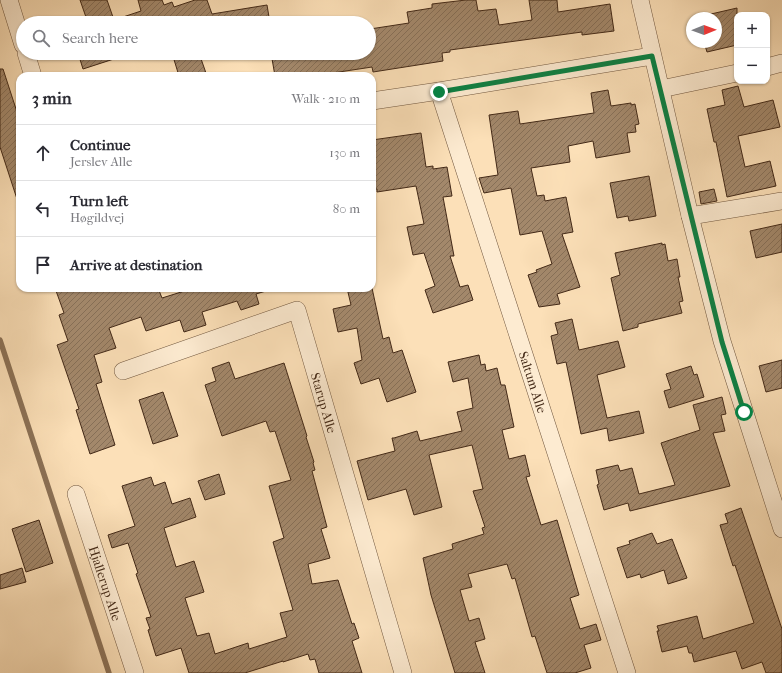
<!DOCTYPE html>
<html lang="en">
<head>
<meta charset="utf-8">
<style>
  :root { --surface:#fff; --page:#f7f7f7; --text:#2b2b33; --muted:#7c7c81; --line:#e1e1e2 }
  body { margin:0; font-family:"IM FELL French Canon",serif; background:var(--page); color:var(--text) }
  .controls { position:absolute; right:12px; top:12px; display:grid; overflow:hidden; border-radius:8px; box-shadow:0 1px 3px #0004 }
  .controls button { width:36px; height:36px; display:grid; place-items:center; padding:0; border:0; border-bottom:1px solid var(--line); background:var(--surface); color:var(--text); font:20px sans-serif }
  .compass { position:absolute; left:686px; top:12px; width:36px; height:36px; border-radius:50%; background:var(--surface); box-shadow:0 1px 3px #0004; rotate:89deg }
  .stop { position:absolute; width:12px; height:12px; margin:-9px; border:3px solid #0b8043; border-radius:50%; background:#fff }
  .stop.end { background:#0b8043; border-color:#fff; box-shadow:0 1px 4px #0008 }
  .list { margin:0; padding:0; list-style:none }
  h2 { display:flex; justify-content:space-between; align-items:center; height:52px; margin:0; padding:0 16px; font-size:17px }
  h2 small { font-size:13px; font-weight:400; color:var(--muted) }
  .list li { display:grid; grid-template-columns:26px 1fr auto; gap:12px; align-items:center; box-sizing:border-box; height:56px; padding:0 16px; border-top:1px solid var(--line) }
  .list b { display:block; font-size:15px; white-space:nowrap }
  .list p { margin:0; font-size:13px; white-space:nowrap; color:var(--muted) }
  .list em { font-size:13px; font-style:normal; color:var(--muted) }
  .icon { flex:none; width:22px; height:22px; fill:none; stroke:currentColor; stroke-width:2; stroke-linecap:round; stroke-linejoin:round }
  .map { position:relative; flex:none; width:782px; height:673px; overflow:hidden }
  .search { position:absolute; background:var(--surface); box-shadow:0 1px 3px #0004; left:16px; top:16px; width:360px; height:44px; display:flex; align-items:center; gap:10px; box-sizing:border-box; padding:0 14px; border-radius:22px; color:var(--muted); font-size:15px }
  .panel { position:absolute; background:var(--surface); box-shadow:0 1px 3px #0004; left:16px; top:72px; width:360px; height:220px; border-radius:12px }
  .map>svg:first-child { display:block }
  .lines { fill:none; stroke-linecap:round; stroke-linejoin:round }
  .stream { stroke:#8c7257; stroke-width:5.5 }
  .building { fill:url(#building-hatch); stroke:#432917 }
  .minor-casing { stroke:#71573f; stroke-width:18 }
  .minor { stroke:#fdebd1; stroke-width:17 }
  .route { stroke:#0b8043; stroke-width:5 }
  .labels { text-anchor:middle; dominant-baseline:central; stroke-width:3; stroke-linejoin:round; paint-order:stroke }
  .street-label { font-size:13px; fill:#432917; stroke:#fdebd1 }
</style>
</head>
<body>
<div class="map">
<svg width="782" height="673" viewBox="0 0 782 673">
  <defs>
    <pattern id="building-hatch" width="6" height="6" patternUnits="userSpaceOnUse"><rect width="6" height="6" fill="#a3886b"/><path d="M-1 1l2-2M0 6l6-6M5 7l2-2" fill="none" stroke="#866f57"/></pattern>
  </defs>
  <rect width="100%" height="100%" fill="#fce0b8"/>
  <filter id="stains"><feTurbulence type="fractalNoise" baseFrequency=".005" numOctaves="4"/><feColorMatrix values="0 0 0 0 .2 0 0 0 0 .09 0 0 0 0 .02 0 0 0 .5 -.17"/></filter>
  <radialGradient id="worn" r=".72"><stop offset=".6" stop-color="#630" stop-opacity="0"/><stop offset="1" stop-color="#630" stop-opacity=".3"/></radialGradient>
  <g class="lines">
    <path class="stream" d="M0,340l109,333"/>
  </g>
  <path class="building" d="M80,0h27l7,20 27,-9 -3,-11h24l2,5 8,-3 2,5 21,-7h12l5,14 55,-9 3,18h-182z
    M466,0h10l2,11 18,-2 3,16 33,-5 -3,-20h28l1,12 52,-8 4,27 -32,4v-3l-132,18v2l-8,1 1,8 -70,11 -1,-5 -46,7v2h-51l-4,-23h98v-9h3l-2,-15 39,-6 -2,-11 25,-4v-4z
    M737,8v37l-30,7 -3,-10h12v-24l-18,-1z
    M78,53h45v3l-40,13z
    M172,53h27l8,23h-28z
    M0,69h3l14,43 3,-1v88h-3l-17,-52z
    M738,86l6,21 29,-7 7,27 -42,9 7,31 25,-6 6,25 -49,11 -11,-55h-2l-7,-33 18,-4 -3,-15z
    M608,90l3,16 20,-3v2l4,-1 4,20 -4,1 1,7 -9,1 3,19 -34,6 -3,-17 -25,5 2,16 -39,6 6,28 7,-1 1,6 21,-4 7,35 -11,2 18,53 -23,7 3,10 -21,3 -11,-32 9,-3 -1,-2 16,-6 -10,-33 -22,4 -9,-47 -27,5 -5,-15 19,-3 -9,-60 29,-4 2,13 74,-11 -3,-20z
    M421,133l5,34 7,-1v3l14,-2 5,29 -9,1 11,59h-4l10,31 8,-2 5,15 -40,13 -8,-23 10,-4 -11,-33 -11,2 -6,-28 17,-3 -8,-38 -39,6v-3h-5v-49z
    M649,176l7,40 -27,5 -1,-5 -11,2 -7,-35z
    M714,189l3,12 -16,3 -2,-12z
    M782,224v28l-26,6 -6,-27z
    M662,243v2l3,-1 3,17 9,-2 3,18h-2l5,24 -4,1 3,11 -44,11v3l-15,4 -12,-53 9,-3 -5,-22z
    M55,288h103l4,10 32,-10h72v3l-10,3 3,10 -18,6 -4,-9 -35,11 4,13 -22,7 -4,-12 -34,11 -5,-14 -32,11 7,20 -22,7 8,27 -6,2 19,61 -25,9 -14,-44 3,-1 -22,-64 11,-4 -9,-26 5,-2z
    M347,288h25l11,51 6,-2 4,16 9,-3 14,42 -29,10 -8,-24 -18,6 -7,-21 8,-3 -5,-32 -19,4 -5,-23 18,-4z
    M572,319l7,31 39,-9 7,26 -28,8 10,43 32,-7 5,22 -35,8 -2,-13 -26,6 -15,-72 -9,2 -6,-28 7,-2 -3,-11z
    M479,355l2,10 4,-1 1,7 11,-3 4,17h4l9,42 -12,3 7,29 16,-4 5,21 -4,1 15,48 16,-5 22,75 -9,3 10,31 16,-5 5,16 -17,5 7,23 -16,5h-28l-12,-37 -3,1 -17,-59 -3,1 -5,-15 -39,10 4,13 -12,3 9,31 10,-3 6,21 -10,3 10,31h-30l-24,-78 -8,-37 30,-9 -1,-5 32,-10 -2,-6 3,-1 -12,-36 10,-2 -11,-44 -43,10 13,52 -28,8 -8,-26 -38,11 -11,-39 38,-10 -3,-13h2l23,-7 3,10 42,-10 -5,-19 16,-4 -5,-30 -15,4 -5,-20z
    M782,360v28l-16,4 -7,-26z
    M229,362l6,17 49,-16 23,73 -1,1 8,25 -1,1 2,7 -3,1 15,56 -6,2 9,29 -22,6 4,20 26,-4 14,44 2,-1 5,15 -7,3 10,32h-43l-4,-14 -5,1 -2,-6 -25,8v-1l-38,12h-56l-8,-25 -25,8 -8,-26 2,-1 -4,-11 5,-1 -15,-43 2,-1 -10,-30 -16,5 -4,-13 27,-9 -13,-40 29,-9 3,9 11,-4 7,22 18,-6 6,19 -32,11 12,39 18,-6 10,31 -19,6 12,38 12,-3 6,21 33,-11 1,6 38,-12 -7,-24 13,-3 -20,-68 11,-4 -15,-52 22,-6 -16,-49 -5,1 -4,-11 -44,15 -17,-51 11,-4 -4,-13z
    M691,366l3,9 3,-1 7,23 -35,11 -5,-17 7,-2 -5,-15z
    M163,392l15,44 -25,8 -14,-44z
    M722,397l4,17 -5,1 4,16 -12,2 17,53 -100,25 -2,-8 -24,7 -7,-25 2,-1 -3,-14 22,-5 2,6 12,-3 7,26 36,-9 -14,-42 39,-13 -7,-25z
    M219,474l6,20 -20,6 -7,-19z
    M741,508l41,121v44h-16l-4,-11 -20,7 -6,-18 -42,11 -2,-9h-3l-2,-7 -25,6 -5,-21h2l-2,-5 40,-10 6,23 51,-16 -19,-58 -2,1 -13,-41 8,-2 -3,-9z
    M39,520l14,43 -27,9 -14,-43z
    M652,533l5,11 15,-5 15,39 -19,6 -4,-14 -23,8 -1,-4 -13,4 -10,-30 13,-4 -1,-3z
    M22,568l4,14 -26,7v-14z"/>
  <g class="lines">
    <g class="minor-casing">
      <g id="minor">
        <path d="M9,0l14,45"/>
        <path d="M640,0l50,216 32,125 60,188"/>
        <path d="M26,53l7,23"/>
        <path d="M767,67l15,-4"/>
        <path d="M661,89l76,-16"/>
        <path id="s1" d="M439,91l188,582"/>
        <path d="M372,101l67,-10 213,-35"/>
        <path d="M690,216l92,-15"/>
        <path id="s2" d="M123,371l174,-61 106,363"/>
        <path id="s3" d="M76,494l59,179"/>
      </g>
    </g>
    <use href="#minor" class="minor"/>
  </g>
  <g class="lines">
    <path class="route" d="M439,92l213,-36 70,286 22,70"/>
  </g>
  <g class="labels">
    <g class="street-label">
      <text stroke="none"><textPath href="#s1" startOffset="306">Saltum Alle</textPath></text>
      <text stroke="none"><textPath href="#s2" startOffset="281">Starup Alle</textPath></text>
      <text stroke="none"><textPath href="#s3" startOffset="94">Hjallerup Alle</textPath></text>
    </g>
  </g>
  <rect width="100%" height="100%" filter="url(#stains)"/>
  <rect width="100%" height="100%" fill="url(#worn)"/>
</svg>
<div class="controls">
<button>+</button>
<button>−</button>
</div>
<svg class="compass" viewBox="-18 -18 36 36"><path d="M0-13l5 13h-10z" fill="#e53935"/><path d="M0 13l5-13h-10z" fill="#7c7c81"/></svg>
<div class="stop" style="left:744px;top:412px"></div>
<div class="stop end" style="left:439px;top:92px"></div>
<div class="search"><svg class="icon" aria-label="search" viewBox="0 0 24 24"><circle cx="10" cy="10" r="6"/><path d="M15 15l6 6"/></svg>Search here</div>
<section class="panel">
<h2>3 min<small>Walk · 210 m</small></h2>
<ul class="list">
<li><svg class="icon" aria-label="ahead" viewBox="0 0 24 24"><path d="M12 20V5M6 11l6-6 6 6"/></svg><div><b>Continue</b><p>Jerslev Alle</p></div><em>130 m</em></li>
<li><svg class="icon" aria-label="left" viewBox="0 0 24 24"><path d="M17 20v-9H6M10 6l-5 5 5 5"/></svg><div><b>Turn left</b><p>Høgildvej</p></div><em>80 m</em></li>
<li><svg class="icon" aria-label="arrive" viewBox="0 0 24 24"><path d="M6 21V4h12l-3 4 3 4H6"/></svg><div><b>Arrive at destination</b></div></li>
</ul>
</section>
</div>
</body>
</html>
